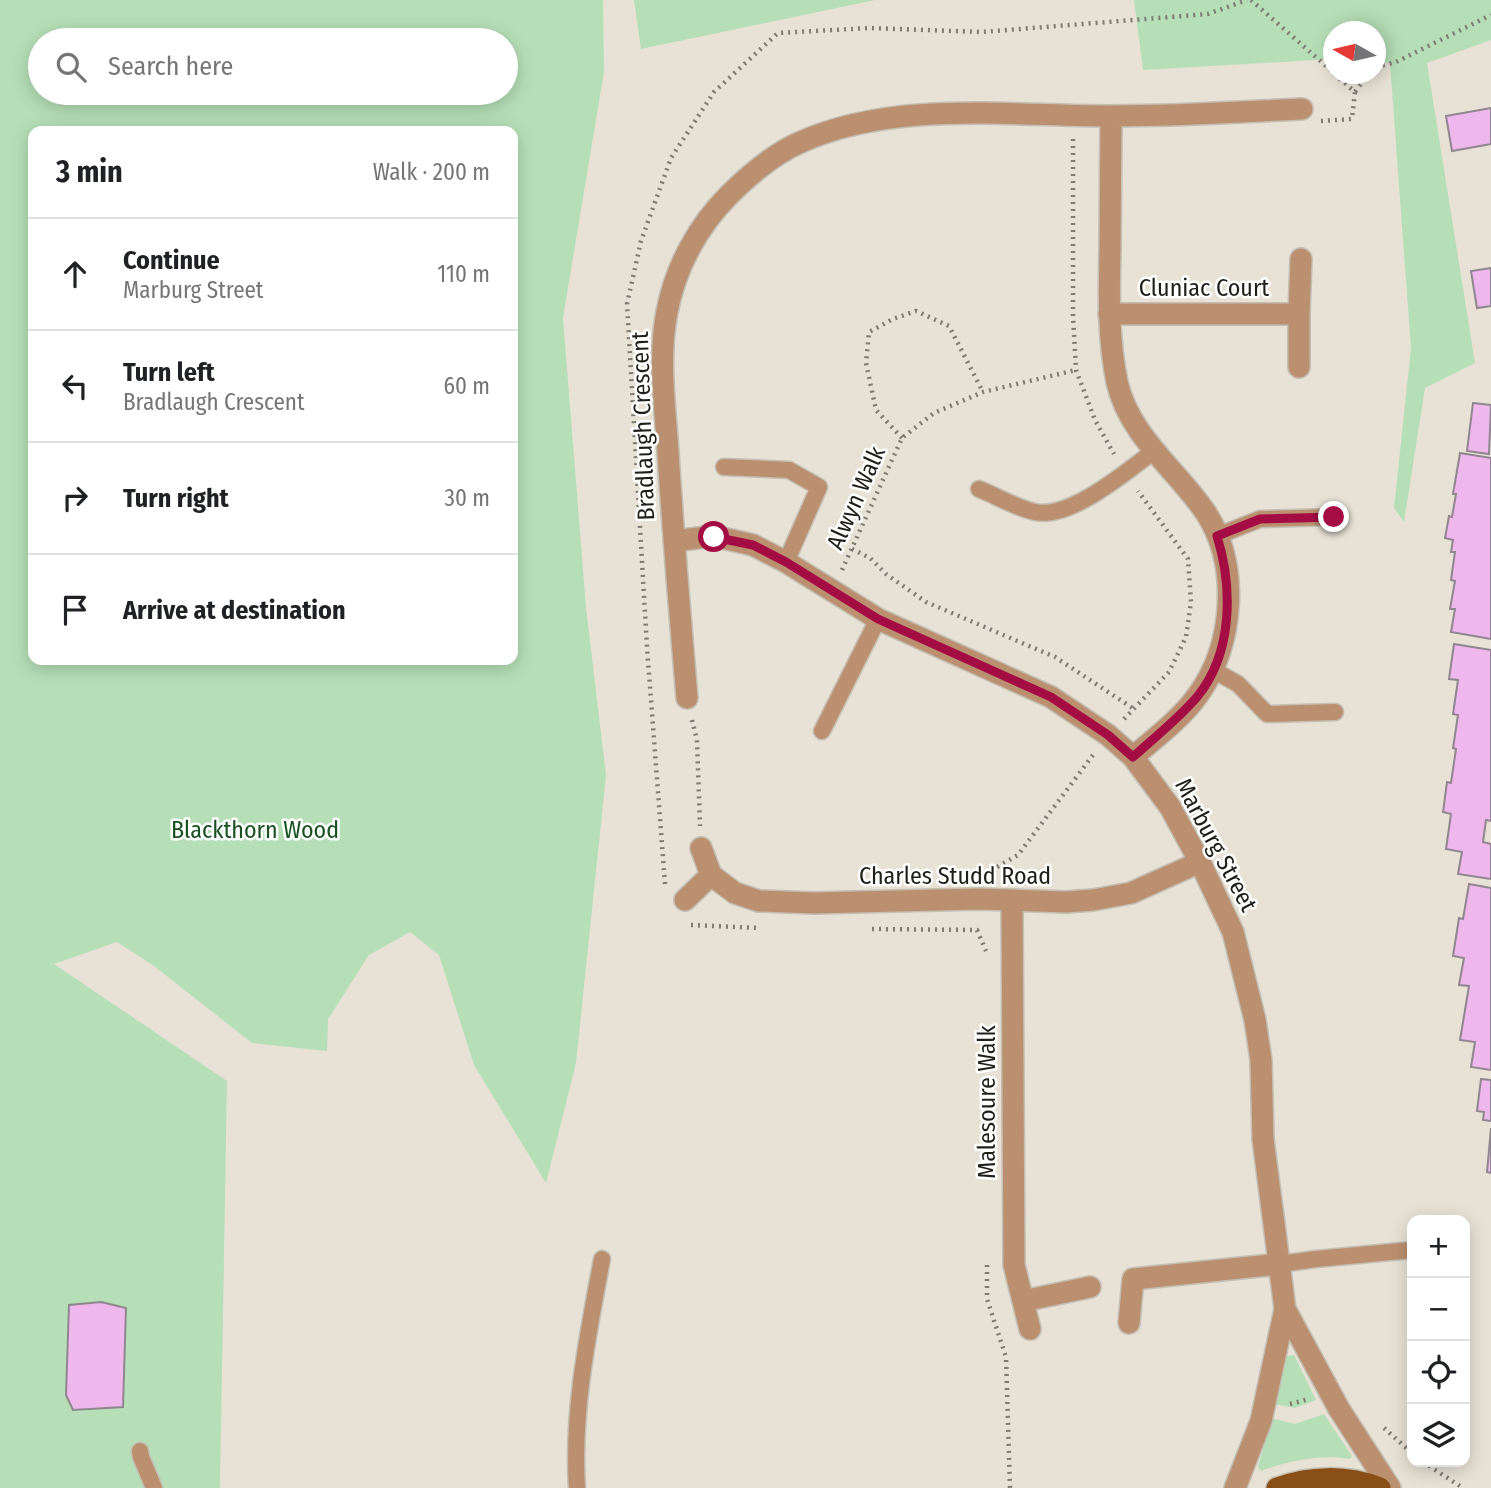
<!DOCTYPE html>
<html lang="en">
<head>
<meta charset="utf-8">
<style>
  :root { --surface:#fff; --page:#f2f2f2; --text:#202124; --muted:#757577; --line:#e0e0e0 }
  body { margin:0; font-family:"Fira Sans Condensed",sans-serif; background:var(--page); color:var(--text) }
  .controls { position:absolute; right:21px; bottom:21px; display:grid; overflow:hidden; border-radius:14px; box-shadow:0 4px 18px #0003 }
  .controls button { width:63px; height:63px; display:grid; place-items:center; padding:0; border:0; border-bottom:2px solid var(--line); background:var(--surface); color:var(--text); font:35px sans-serif }
  .compass { position:absolute; left:1323px; top:21px; width:63px; height:63px; border-radius:50%; background:var(--surface); box-shadow:0 4px 18px #0003; rotate:278deg }
  .stop { position:absolute; width:21px; height:21px; margin:-16px; border:5px solid #a40c44; border-radius:50%; background:#fff }
  .stop.end { background:#a40c44; border-color:#fff; box-shadow:0 2px 7px #0008 }
  .list { margin:0; padding:0; list-style:none }
  h2 { display:flex; justify-content:space-between; align-items:center; height:91px; margin:0; padding:0 28px; font-size:30px }
  h2 small { font-size:23px; font-weight:400; color:var(--muted) }
  .list li { display:grid; grid-template-columns:46px 1fr auto; gap:21px; align-items:center; box-sizing:border-box; height:112px; padding:0 28px; border-top:2px solid var(--line) }
  .list b { display:block; font-size:26px; white-space:nowrap }
  .list p { margin:0; font-size:23px; white-space:nowrap; color:var(--muted) }
  .list em { font-size:23px; font-style:normal; color:var(--muted) }
  .icon { flex:none; width:38px; height:38px; fill:none; stroke:currentColor; stroke-width:2; stroke-linecap:round; stroke-linejoin:round }
  .map { position:relative; flex:none; width:1491px; height:1488px; overflow:hidden }
  .search { position:absolute; background:var(--surface); box-shadow:0 4px 18px #0003; left:28px; top:28px; width:490px; height:77px; display:flex; align-items:center; gap:18px; box-sizing:border-box; padding:0 24px; border-radius:38px; color:var(--muted); font-size:26px }
  .panel { position:absolute; background:var(--surface); box-shadow:0 4px 18px #0003; left:28px; top:126px; width:490px; height:539px; border-radius:14px }
  .map>svg:first-child { display:block }
  .green { fill:#b6dfb7; fill-rule:evenodd }
  .building { fill:#eeb8ec; stroke:#8f868f; stroke-width:2 }
  .lines { fill:none; stroke-linecap:round; stroke-linejoin:round }
  .lane-casing { stroke:#c4bfb4; stroke-width:19 }
  .street-casing { stroke:#c4bfb4; stroke-width:24 }
  .primary-casing { stroke:#c4bfb4; stroke-width:24 }
  .path { stroke:#7e7b72; stroke-width:4.5; stroke-dasharray:2 5; stroke-linecap:butt }
  .lane { stroke:#bb9070; stroke-width:16 }
  .street { stroke:#bb9070; stroke-width:21 }
  .primary { stroke:#8a4e17; stroke-width:21 }
  .route { stroke:#a40c44; stroke-width:9 }
  .labels { text-anchor:middle; dominant-baseline:central; stroke-width:5; stroke-linejoin:round; paint-order:stroke }
  .street-label { font-size:24px; fill:#201e19; stroke:#fff }
  .park-label { font-size:24px; fill:#1a5221; stroke:#fff }
</style>
</head>
<body>
<div class="map">
<svg width="1491" height="1488" viewBox="0 0 1491 1488">
  <rect width="100%" height="100%" fill="#e8e2d6"/>
  <path class="green" d="M0,0h603l1,72 -41,246 23,289 20,168 -30,288 -30,120 -72,-118 -35,-110 -29,-23 -41,23 -41,64 -1,32 -75,-8 -98,-77 -37,-24 -63,22 173,117 -7,407h-220zM40,40h466v53h-466zM33,131h480v529h-480z
    M634,0h241l-234,49z
    M1134,0h357v40l-64,23 48,300 -50,25 -21,134 -10,-14 17,-160 -21,-285 -14,-2v-29h-42l-1,27 -190,11z
    M1294,1355l22,45 -21,8 -20,-4 7,-47z
    M1324,1414l28,42 -2,3c-30,-5 -61,2 -89,12l-3,-4 13,-49 24,6z"/>
  <path class="building" d="M1491,108v36l-39,7 -6,-35z
    M1491,268v38l-14,2 -6,-37z
    M1473,403l18,2 -2,49 -22,-3z
    M1460,453l31,5v181l-40,-7 4,-23h-5l5,-28 -4,-1 4,-28h-4l2,-12 -8,-2 4,-22 3,1 4,-23h-3z
    M1454,644l37,6v171l-5,-1 -3,22 8,2v35l-33,-5 4,-22 -16,-3 5,-35 -8,-2 4,-30 4,1 5,-34 -3,-1 5,-33 -5,-1 5,-34 -9,-1z
    M1469,884l22,4v182l-20,-3 4,-25 -15,-2 9,-54 -10,-1 5,-27 -11,-2 6,-38 4,1z
    M1481,1079l10,1v41l-8,-1 1,-8 -7,-1z
    M1491,1128v45l-4,-1z
    M101,1302l25,6 -3,99 -50,3 -7,-15 3,-90z"/>
  <g class="lines">
    <g class="lane-casing">
      <path id="lane" d="M724,467l65,3 30,17 -33,75
        M979,489c18,7 37,19 56,23 35,8 92,-41 119,-61
        M1217,536l43,-17 73,-2
        M1213,670l25,14 29,30 68,-2
        M822,731l56,-112
        M1280,1264l36,-5 96,-9
        M140,1451l1,6 13,31
        M577,1488c-5,-77 11,-154 25,-229"/>
    </g>
    <g class="street-casing">
      <path id="street" d="M1111,116c0,45 -1,89 -1,133 -1,45 -2,90 7,133 12,54 60,88 89,131 34,53 28,132 -8,182 -17,24 -43,43 -65,62
        M1109,314h190v53
        M1299,314l2,-55
        M674,541l40,-5 39,9 33,17 92,57 173,78 57,38 25,22 37,50 30,55 33,70 22,88 6,40 2,79 22,170 -24,112 -26,67
        M687,698c-7,-82 -14,-164 -19,-246 -3,-45 -10,-96 -1,-140 8,-44 31,-86 62,-117 21,-21 44,-41 72,-53 94,-42 211,-26 311,-26 63,0 127,-4 190,-7
        M701,848l10,27 24,18 24,8 55,2 164,-4 88,3 27,-2 38,-7 69,-31
        M685,900l26,-25
        M1012,901l2,364 16,64
        M1023,1301l67,-14
        M1285,1309l54,100 51,79
        M1129,1323l4,-44 147,-15"/>
    </g>
    <g class="primary-casing">
      <path id="primary" d="M1277,1488c33,-12 70,-13 103,0"/>
    </g>
    <path class="path" d="M1251,0l83,73
      M1376,67l20,-5 95,-47
      M1334,74l21,18 13,-18
      M1321,121l31,-2 3,-27
      M1073,139v177l3,54 19,50 19,34
      M902,438l-26,-28 -10,-47 3,-31 24,-13 23,-8 33,15 34,66
      M852,549l18,9 16,16 40,28 129,55 79,52
      M842,570l60,-132 32,-25 49,-21 93,-22
      M1124,719l45,-47 17,-35 5,-35 -3,-43 -50,-68
      M692,720l5,20 3,86
      M985,874l33,-19 75,-100
      M665,884l-18,-237 -20,-343 14,-63 30,-83 43,-66 64,-59 91,-5 113,4 226,-18 39,-14
      M691,925l68,3
      M872,929l105,1 9,21
      M987,1265v34l19,58 4,131
      M1290,1404l19,-5
      M1384,1428l28,25
      M1423,1462l40,26"/>
    <use href="#lane" class="lane"/>
    <use href="#street" class="street"/>
    <use href="#primary" class="primary"/>
  </g>
  <g class="lines">
    <path class="route" d="M714,537l39,8 33,17 92,57 173,78 57,38 25,22c21,-19 45,-38 64,-60 36,-44 36,-109 20,-161l43,-17 74,-2"/>
  </g>
  <g class="labels">
    <g class="street-label">
      <text x="1204" y="288">Cluniac Court</text>
      <text transform="translate(643 426) rotate(-92)">Bradlaugh Crescent</text>
      <text transform="translate(856 498) rotate(-66)">Alwyn Walk</text>
      <text transform="translate(1216 845) rotate(62)">Marburg Street</text>
      <text x="955" y="876">Charles Studd Road</text>
      <text transform="translate(987 1102) rotate(-90)">Malesoure Walk</text>
    </g>
    <g class="park-label">
      <text x="255" y="830">Blackthorn Wood</text>
    </g>
  </g>
</svg>
<div class="controls">
<button>+</button>
<button>−</button>
<button><svg class="icon" aria-label="locate" viewBox="0 0 24 24"><circle cx="12" cy="12" r="6"/><path d="M12 2v4M12 18v4M2 12h4M18 12h4"/></svg></button>
<button><svg class="icon" aria-label="layers" viewBox="0 0 24 24"><path d="M12 4l9 5-9 5-9-5zM3 14l9 5 9-5"/></svg></button>
</div>
<svg class="compass" viewBox="-18 -18 36 36"><path d="M0-13l5 13h-10z" fill="#e53935"/><path d="M0 13l5-13h-10z" fill="#757577"/></svg>
<div class="stop" style="left:714px;top:537px"></div>
<div class="stop end" style="left:1334px;top:517px"></div>
<div class="search"><svg class="icon" aria-label="search" viewBox="0 0 24 24"><circle cx="10" cy="10" r="6"/><path d="M15 15l6 6"/></svg>Search here</div>
<section class="panel">
<h2>3 min<small>Walk · 200 m</small></h2>
<ul class="list">
<li><svg class="icon" aria-label="ahead" viewBox="0 0 24 24"><path d="M12 20V5M6 11l6-6 6 6"/></svg><div><b>Continue</b><p>Marburg Street</p></div><em>110 m</em></li>
<li><svg class="icon" aria-label="left" viewBox="0 0 24 24"><path d="M17 20v-9H6M10 6l-5 5 5 5"/></svg><div><b>Turn left</b><p>Bradlaugh Crescent</p></div><em>60 m</em></li>
<li><svg class="icon" aria-label="right" viewBox="0 0 24 24"><path d="M7 20v-9h11M14 6l5 5-5 5"/></svg><div><b>Turn right</b></div><em>30 m</em></li>
<li><svg class="icon" aria-label="arrive" viewBox="0 0 24 24"><path d="M6 21V4h12l-3 4 3 4H6"/></svg><div><b>Arrive at destination</b></div></li>
</ul>
</section>
</div>
</body>
</html>
